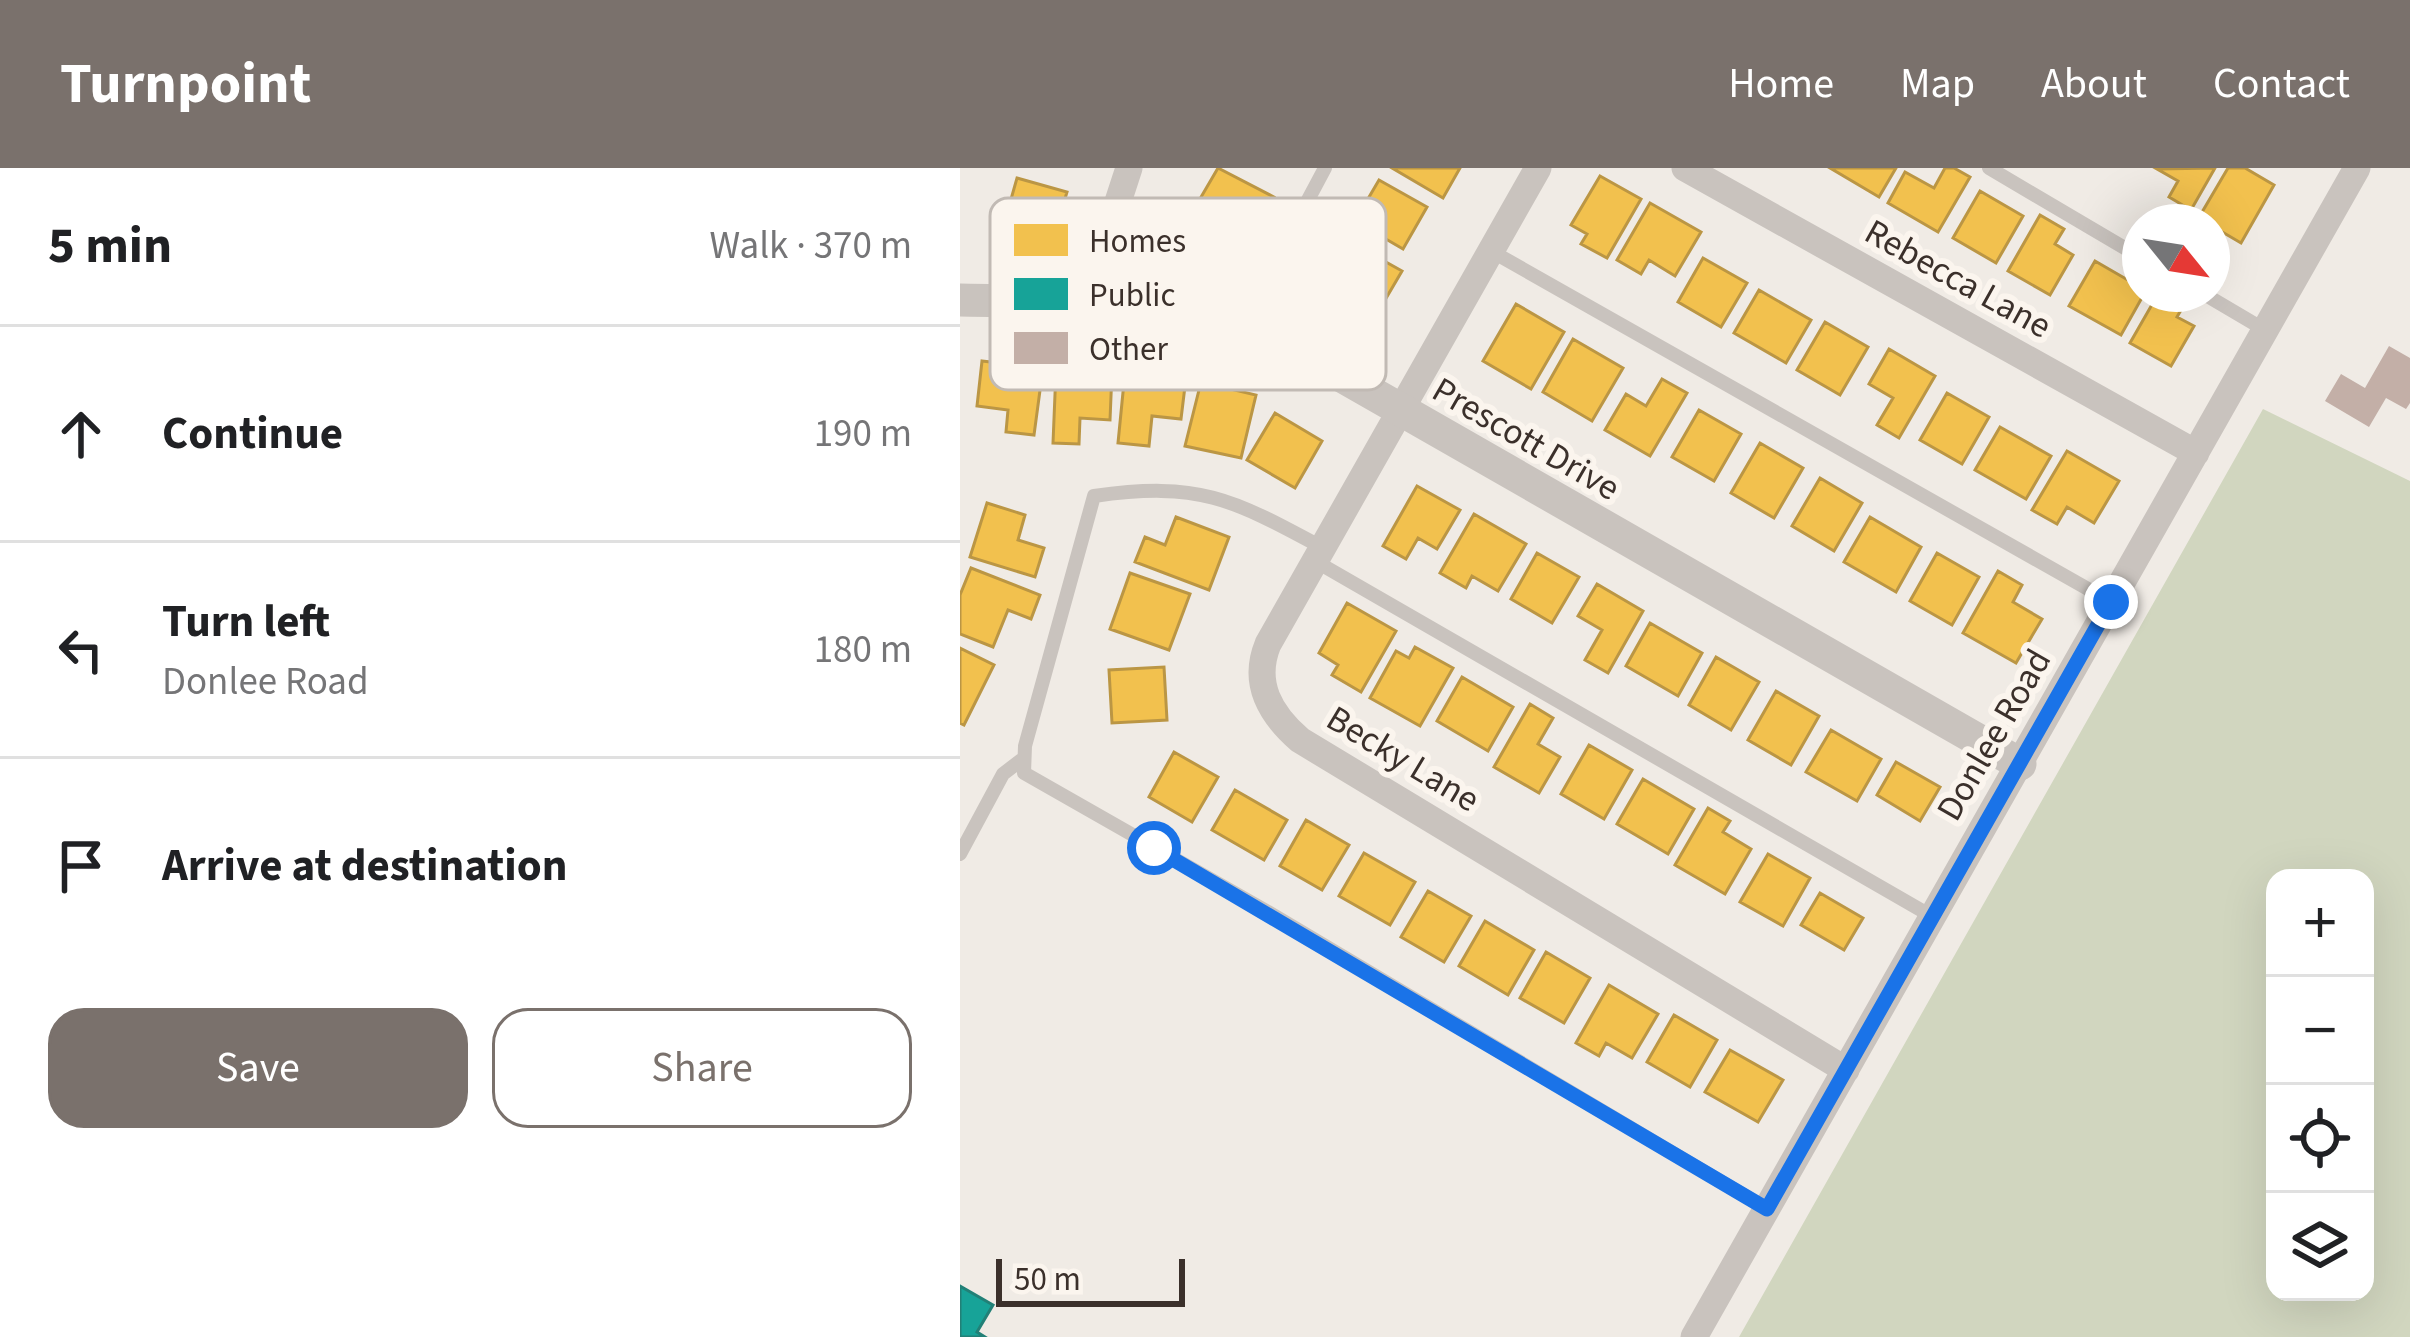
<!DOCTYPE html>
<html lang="en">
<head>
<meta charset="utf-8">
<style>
  :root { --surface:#fff; --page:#f2f2f2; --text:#202124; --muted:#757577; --line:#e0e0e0; --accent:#7a716c }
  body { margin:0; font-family:"Source Sans 3",sans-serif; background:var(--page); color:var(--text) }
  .controls { position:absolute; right:36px; bottom:36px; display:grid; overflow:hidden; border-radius:24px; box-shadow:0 12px 48px #0002 }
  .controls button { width:108px; height:108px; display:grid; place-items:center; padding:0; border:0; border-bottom:3px solid var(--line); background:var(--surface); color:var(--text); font:60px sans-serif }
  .compass { position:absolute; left:1162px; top:36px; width:108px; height:108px; border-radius:50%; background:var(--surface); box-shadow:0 12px 48px #0002; rotate:120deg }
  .scale { position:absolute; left:36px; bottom:30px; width:189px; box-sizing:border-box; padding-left:12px; border:6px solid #3b302b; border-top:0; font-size:33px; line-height:42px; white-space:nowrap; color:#3b302b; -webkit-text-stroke:9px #fbf5ee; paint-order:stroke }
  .stop { position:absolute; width:36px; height:36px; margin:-27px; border:9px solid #1a73e8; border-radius:50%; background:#fff }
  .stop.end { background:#1a73e8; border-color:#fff; box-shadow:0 3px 12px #0008 }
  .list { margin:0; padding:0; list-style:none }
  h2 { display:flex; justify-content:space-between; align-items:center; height:156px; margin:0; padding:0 48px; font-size:51px }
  h2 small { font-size:39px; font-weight:400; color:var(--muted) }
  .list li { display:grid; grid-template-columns:78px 1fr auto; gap:36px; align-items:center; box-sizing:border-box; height:216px; padding:0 48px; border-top:3px solid var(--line) }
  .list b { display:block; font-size:45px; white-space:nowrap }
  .list p { margin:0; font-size:39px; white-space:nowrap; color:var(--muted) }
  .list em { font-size:39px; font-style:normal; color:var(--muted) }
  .actions { display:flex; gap:24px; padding:36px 48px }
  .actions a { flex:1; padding:27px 0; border:3px solid var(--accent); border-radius:36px; text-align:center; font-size:42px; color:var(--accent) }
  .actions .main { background:var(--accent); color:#fff }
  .icon { flex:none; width:66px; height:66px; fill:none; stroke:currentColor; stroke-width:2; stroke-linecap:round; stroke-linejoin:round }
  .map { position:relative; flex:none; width:1450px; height:1169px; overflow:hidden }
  header { display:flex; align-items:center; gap:72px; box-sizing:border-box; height:168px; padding:0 60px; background:var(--accent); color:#fff }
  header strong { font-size:57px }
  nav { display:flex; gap:66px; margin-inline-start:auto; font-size:42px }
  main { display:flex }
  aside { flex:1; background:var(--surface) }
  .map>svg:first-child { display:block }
  .green { fill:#d1d6bf; fill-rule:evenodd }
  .homes { fill:#f2c14e; stroke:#bb9644; stroke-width:3 }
  .public { fill:#17a398; stroke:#228077; stroke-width:3 }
  .building { fill:#c3afa7 }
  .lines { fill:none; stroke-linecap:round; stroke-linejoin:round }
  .service { stroke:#c9c3be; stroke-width:14 }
  .minor { stroke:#c9c3be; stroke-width:27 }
  .tertiary { stroke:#c9c3be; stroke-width:33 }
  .route { stroke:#1a73e8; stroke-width:15 }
  .labels { text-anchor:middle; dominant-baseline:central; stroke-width:12; stroke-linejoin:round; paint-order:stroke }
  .street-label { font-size:36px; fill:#3b302b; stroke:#fbf5ee }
  .key { fill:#fbf5ee; stroke:#c1bab4; stroke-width:3 }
  .key-label { font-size:33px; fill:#3b302b }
</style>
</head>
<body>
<header>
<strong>Turnpoint</strong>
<nav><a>Home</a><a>Map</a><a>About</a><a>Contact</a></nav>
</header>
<main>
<aside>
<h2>5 min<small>Walk · 370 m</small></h2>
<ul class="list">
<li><svg class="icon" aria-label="ahead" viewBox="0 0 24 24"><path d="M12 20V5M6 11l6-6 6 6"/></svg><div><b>Continue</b></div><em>190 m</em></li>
<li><svg class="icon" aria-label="left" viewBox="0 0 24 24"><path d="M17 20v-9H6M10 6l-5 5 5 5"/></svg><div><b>Turn left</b><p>Donlee Road</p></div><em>180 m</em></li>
<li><svg class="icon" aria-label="arrive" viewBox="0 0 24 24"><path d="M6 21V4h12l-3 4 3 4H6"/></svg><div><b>Arrive at destination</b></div></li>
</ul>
<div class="actions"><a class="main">Save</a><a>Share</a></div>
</aside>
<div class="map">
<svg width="1450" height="1169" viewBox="0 0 1450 1169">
  <rect width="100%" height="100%" fill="#f0ebe5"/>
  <path class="green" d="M1303,241l147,72v856h-671zM1315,710h90v414h-90z"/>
  <path class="homes" d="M258,0l56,29 -21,37 -22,-12 -8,14 -33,-20z
    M432,0h68l-17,30z
    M870,0h66l-17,29z
    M985,0h9l16,9 -32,55 -50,-29 17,-31 29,16z
    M1255,0l-24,42 -22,-13 9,-16 -21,-12z
    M1268,0h17l29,17 -33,58 -29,-17v-4l-14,-3z
    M640,8l41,23 -34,59 -26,-14 6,-10 -16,-9z
    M57,10l50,14 -18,60 -49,-14z
    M419,12l48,27 -24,42 -48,-28z
    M1020,23l43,25 -27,47 -43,-25z
    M690,35l51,29 -26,44 -26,-16 -8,14 -24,-14z
    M1080,47l24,14 -9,15 18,11 -23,40 -42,-24z
    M383,70l59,33 -24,41 -58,-34z
    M743,90l44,25 -26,44 -43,-25z
    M1135,93l45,26v7h4l-23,41 -52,-29z
    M799,122l52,30 -25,43 -52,-30z
    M1198,126l30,4 -11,19 17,9 -23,40 -41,-23z
    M556,136l48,28 -33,57 -48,-28z
    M865,154l43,25 -28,48 -43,-25z
    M613,171l50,29 -31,53 -49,-29z
    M929,181l46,27 -36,62 -22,-13 16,-27 -24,-14z
    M22,193l61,7 -9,67 -28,-3 2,-22 -31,-4z
    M96,202l56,2 -2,48 -30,-2 -1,26 -26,-1z
    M165,204l61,6 -5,41 -29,-3 -3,30 -31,-3z
    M702,211l25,14 -37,63 -45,-26 21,-36 20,12z
    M241,214l55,13 -15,63 -56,-12z
    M987,225l42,24 -27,47 -42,-24z
    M739,242l42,24 -27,47 -42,-24z
    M315,245l47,28 -27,47 -48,-28z
    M1040,259l51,29 -25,43 -51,-29z
    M800,275l43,25 -29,50 -43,-25z
    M1107,283l52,30 -25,42 -27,-16 -10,17 -25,-14z
    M860,310l42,25 -28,48 -42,-25z
    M457,318l43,24 -23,39 -19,-11 -12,21 -23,-13z
    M27,335l38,12 -7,25 26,8 -9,29 -65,-20z
    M514,346l52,30 -28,47 -26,-15 -6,12 -26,-15z
    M216,349l53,20 -20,53 -74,-28 10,-25 20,8z
    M910,349l51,30 -25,45 -52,-30z
    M577,385l42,24 -27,46 -41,-24z
    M977,385l42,24 -27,48 -42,-24z
    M11,400l69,27 -9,24 -23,-9 -15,37 -33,-13v-39z
    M1038,403l24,14 -9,17 29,17 -26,44 -53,-30z
    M170,405l60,21 -21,56 -59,-21z
    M637,416l46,27 -35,62 -23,-13 17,-30 -24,-14z
    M387,435l49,28 -35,61 -29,-17 6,-10 -19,-12z
    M690,455l52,30 -24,43 -52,-30z
    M455,479l38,21 -33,58 -50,-28 26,-47 13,7z
    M0,480l34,17 -30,60 -4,-2z
    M756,489l43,25 -28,48 -42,-25z
    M204,499l3,53 -55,3 -3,-53z
    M502,509l51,30 -25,44 -51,-30z
    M816,523l43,25 -28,49 -43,-25z
    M570,536l23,14 -15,26 22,13 -21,36 -45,-26z
    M871,562l50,29 -24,42 -51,-29z
    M629,577l43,25 -28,49 -43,-25z
    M214,584l44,25 -26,45 -43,-25z
    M936,594l44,25 -20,34 -43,-26z
    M683,611l51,30 -26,45 -51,-30z
    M275,622l52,30 -23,40 -52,-30z
    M748,640l22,13 -7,11 28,17 -26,45 -50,-29z
    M346,652l43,25 -27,45 -42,-24z
    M404,685l51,29 -25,43 -51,-29z
    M808,686l42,24 -27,48 -43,-24z
    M468,723l43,25 -27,46 -43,-25z
    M860,725l43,25 -19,32 -43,-25z
    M525,753l49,29 -26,45 -49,-29z
    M586,784l44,26 -26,45 -44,-25z
    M649,817l49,29 -26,44 -26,-15 -7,13 -23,-13z
    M714,847l43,25 -27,47 -43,-25z
    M770,882l53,30 -25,42 -53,-30z"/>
  <path class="public" d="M0,1118l33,19 -16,27 8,5h-25z"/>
  <path class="building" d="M1429,178l21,12v45l-4,6 -20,-11 -17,29 -44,-26 16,-27 24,14z"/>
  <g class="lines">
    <path class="service" d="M1029,0l151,89
      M531,83l620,351
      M1244,126l61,36
      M284,152l81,-152
      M363,380c-91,-49 -123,-67 -229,-52l-69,250 -1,27 251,143 492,293
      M355,393l618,356
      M0,686l43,-80 21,-16"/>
    <path class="minor" d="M578,0l-270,476c-16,39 2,70 32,96l546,330
      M725,0l511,285
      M149,135l5,-89 15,-46
      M734,1169l663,-1169"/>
    <path class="tertiary" d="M0,132c94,2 192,-2 284,20l776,444"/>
  </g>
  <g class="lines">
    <path class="route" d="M194,680l613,361 344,-607"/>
  </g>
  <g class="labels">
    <g class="street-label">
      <text transform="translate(998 111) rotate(29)">Rebecca Lane</text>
      <text transform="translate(566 271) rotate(30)">Prescott Drive</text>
      <text transform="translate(1034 567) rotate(-60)">Donlee Road</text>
      <text transform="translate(443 591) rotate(31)">Becky Lane</text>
    </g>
  </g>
  <rect x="30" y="30" width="396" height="192" rx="18" class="key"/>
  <rect x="54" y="56" width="54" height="32" fill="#f2c14e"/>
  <rect x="54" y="110" width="54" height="32" fill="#17a398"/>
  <rect x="54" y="164" width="54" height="32" fill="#c3afa7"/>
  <g class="key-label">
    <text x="129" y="84">Homes</text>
    <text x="129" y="138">Public</text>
    <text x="129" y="192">Other</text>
  </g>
</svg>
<div class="controls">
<button>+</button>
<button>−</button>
<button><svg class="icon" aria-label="locate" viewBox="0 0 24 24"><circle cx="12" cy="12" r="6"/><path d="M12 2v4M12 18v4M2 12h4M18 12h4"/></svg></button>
<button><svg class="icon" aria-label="layers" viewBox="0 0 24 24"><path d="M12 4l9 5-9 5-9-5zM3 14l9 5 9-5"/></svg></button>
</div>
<svg class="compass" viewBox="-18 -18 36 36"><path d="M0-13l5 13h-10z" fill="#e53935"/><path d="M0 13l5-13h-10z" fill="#757577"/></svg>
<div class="scale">50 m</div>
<div class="stop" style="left:194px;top:680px"></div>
<div class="stop end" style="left:1151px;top:434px"></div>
</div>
</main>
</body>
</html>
